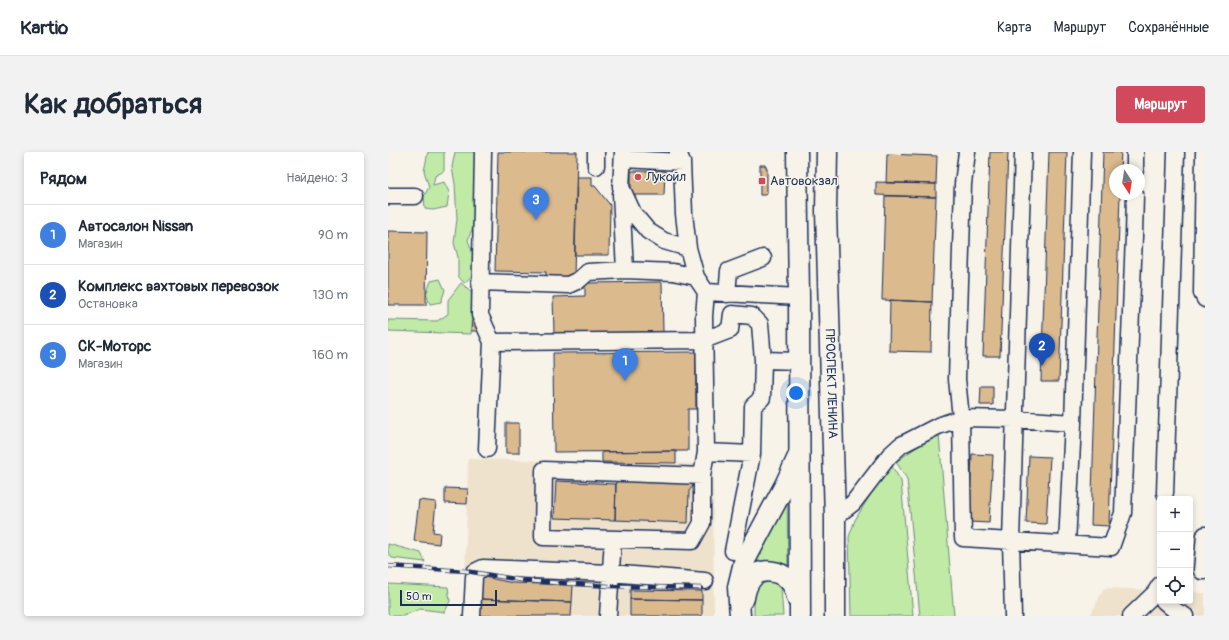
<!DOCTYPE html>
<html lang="ru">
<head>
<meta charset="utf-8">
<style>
  :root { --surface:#fff; --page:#f2f2f3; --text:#1f2937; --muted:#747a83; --line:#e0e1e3; --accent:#d1495b }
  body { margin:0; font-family:Pangolin,sans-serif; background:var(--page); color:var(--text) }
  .controls { position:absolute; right:12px; bottom:12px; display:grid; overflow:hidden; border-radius:4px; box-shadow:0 2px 6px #0003 }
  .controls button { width:36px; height:36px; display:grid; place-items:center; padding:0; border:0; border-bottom:1px solid var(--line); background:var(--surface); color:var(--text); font:20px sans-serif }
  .compass { position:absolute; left:721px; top:12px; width:36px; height:36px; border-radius:50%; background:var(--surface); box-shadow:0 2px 6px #0003; rotate:168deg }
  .scale { position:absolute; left:12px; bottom:10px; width:97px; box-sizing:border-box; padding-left:4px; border:2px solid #1b2f5e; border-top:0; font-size:11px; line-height:14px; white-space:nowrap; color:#1b2f5e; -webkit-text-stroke:3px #f7f3e8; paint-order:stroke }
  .you { position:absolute; left:408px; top:241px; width:14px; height:14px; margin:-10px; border:3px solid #fff; border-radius:50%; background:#1a73e8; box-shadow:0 0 0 6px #1a73e833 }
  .badge { display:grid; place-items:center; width:26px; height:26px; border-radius:50%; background:var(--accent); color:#fff; font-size:13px; font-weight:700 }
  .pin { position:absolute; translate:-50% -33px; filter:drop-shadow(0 1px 2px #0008) }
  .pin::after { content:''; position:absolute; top:21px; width:14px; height:12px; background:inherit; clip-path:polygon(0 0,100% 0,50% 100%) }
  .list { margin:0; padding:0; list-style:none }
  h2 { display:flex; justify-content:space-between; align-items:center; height:52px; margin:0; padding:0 16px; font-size:17px }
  h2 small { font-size:13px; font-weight:400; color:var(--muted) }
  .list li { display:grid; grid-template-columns:26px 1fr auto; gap:12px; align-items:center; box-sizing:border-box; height:60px; padding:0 16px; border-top:1px solid var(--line) }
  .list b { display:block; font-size:15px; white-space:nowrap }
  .list p { margin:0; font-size:13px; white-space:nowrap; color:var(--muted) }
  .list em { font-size:13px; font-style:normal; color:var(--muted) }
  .icon { flex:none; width:22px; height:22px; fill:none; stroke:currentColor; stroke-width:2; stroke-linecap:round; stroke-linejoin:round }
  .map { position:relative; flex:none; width:817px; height:464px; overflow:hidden; border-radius:4px }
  header { display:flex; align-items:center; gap:24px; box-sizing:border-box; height:56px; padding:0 20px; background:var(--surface); border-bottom:1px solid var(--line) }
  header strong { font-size:19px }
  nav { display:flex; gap:22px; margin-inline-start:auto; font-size:14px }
  .intro { display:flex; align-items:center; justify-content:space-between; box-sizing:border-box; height:96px; padding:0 24px }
  h1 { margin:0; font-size:28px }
  .button { padding:10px 18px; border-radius:4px; background:var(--accent); color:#fff; font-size:14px; font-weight:700 }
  main { display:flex; gap:24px; padding:0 24px }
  aside { flex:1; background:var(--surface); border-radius:4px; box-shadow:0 2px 6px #0003 }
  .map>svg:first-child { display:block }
  .built { fill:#efe2cd }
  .green { fill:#c0eaa6; stroke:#6e8c82 }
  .building { fill:#dbba8d; stroke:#1b2f5e }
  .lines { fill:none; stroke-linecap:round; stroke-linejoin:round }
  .minor-casing { stroke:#1b2f5e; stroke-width:19 }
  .major-casing { stroke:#1b2f5e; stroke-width:23 }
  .minor { stroke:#f7f3e8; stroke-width:16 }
  .major { stroke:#f7f3e8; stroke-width:20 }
  .rail-casing { stroke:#1b2f5e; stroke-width:4.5 }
  .rail { stroke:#f7f3e8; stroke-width:3; stroke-dasharray:9; stroke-linecap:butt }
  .poi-dot { fill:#d1495b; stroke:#f7f3e8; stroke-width:1.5 }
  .labels { text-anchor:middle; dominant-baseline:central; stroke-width:3; stroke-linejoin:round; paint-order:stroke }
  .poi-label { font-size:13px; fill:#1b2f5e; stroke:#f7f3e8; text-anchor:start }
  .street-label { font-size:13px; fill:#1b2f5e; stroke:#f7f3e8 }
</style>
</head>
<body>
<header>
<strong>Kartio</strong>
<nav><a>Карта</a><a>Маршрут</a><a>Сохранённые</a></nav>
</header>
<div class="intro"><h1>Как добраться</h1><a class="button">Маршрут</a></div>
<main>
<aside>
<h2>Рядом<small>Найдено: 3</small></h2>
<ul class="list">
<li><span class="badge" style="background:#3f7fe0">1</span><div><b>Автосалон Nissan</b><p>Магазин</p></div><em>90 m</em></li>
<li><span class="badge" style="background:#1a4fb4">2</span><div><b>Комплекс вахтовых перевозок</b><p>Остановка</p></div><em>130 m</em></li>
<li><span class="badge" style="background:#3f7fe0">3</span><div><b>СК-Моторс</b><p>Магазин</p></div><em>160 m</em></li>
</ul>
</aside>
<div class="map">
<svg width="817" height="464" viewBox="0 0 817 464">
  <rect width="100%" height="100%" fill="#f7f3e8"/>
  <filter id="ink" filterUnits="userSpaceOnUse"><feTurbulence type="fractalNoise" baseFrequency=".025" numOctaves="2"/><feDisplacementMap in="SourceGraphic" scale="8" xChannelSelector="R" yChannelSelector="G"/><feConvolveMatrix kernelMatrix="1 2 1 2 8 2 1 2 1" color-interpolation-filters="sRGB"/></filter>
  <g filter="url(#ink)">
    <path class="built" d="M80,307l245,5 1,152h-250z
      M716,436l56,2v11h30v-9l15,1v23h-115z"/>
    <path class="green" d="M40,0h16v19l-9,5 -2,9 11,-3 5,10 -2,15 -14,3 -8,-1 -1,-13 5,-9 -5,-16z
      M67,0h21l-2,72 -6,16 7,19 -4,18 -7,6 -6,-7v-19l-4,-14 3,-24 -2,-35 -3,-17z
      M52,127l5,11 -4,12 -11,2 -4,-10 5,-13z
      M73,131l11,9 -1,42 -83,-3v-11l49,1 11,-7v-14z
      M551,283l15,181h-34l-13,-137 -11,-17 29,-21z
      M503,313l10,16 12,135h-62l-2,-79 6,-17 29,-48z
      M399,341l1,77 -42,3z
      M0,392l33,9 4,9 -33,-4 -4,-5z
      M371,429h17l5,6 2,29h-29v-28z
      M0,432l60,3 2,14 -5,11 -25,-3 -17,7h-15z"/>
    <path class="building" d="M110,0h79l-3,125 -28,-1v-4l-51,-1z
      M602,0h18l-8,204h-17z
      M661,0h18l-8,229h-18z
      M715,0h18l-1,18h-5v24h5l-11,332 -18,-1z
      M499,2l50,2 -1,28 -50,-1z
      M372,13h5l2,4v24l-2,2h-5z
      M243,19h34l-1,24h-33z
      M189,25h15v9h3l15,19 -1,50h-34z
      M488,30l60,2v13l-60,-2z
      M497,44l51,1 -4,105 -50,-2z
      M0,79l39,1 -1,73h-38z
      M274,130l1,50 -109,1 -1,-36 32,-1v-13z
      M502,148l42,2 -1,50 -42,-1z
      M84,169h6v10h-7z
      M308,200v57h-8v42l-134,1 -1,-99z
      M593,234h12v19h-13z
      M118,271h13v30h-13z
      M288,299v12l-74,-1v-10z
      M584,302l21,1 -4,68 -20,-1z
      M641,304l21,1 -4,67 -20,-1z
      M228,327l80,3 -7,9 -1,32 -73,-3z
      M168,329l60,3 -1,36 -61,-2z
      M57,336l23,1 -1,15 -22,-1z
      M31,348l17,2 -3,30 7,1 -1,11 -25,-3z
      M91,424l34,7 60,2 -1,17 -94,-3z
      M242,438l72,1v9l-72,-1z
      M90,447l94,3 -1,14h-94z
      M242,447l72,1v16h-72z"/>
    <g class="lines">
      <g class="minor-casing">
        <path id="minor" d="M95,0l-3,163 12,27 -5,107
          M235,0l-2,35 12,26 15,18 16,10 24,7
          M290,0l4,10 2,52 4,34 8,29 10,15 93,5
          M579,0l-4,32 -6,195 4,39 2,120 148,9 12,-34 11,-277 1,-42
          M816,0l-2,141 3,6
          M235,7l59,3
          M208,14v-14
          M747,18v-18
          M233,42l4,76
          M0,44h27
          M92,130l88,3 11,-5 9,-8 37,-2 48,2 23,5
          M339,142l2,-23 34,-13
          M104,190l212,-2 26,-10 2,-16 20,2 8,8 3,36
          M318,300l46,2 1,-48 9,-8 1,-38 36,1
          M314,324l-158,-6 -1,67 149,4 10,-18v-47l4,-24 -2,-136 2,-24
          M777,341l11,-340
          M447,365l18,-14 36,-47 12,-11 37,-19 23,-8 54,1 58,4
          M817,383l-3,36h3
          M679,392l6,-121 9,-271
          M345,399l19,-97
          M776,449l13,11 8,4
          M84,464l2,-39 1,-5 8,-4 127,5 95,8
          M220,464l5,-77
          M625,464l-2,-75 12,-389
          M743,464l24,-23 5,-8"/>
      </g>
      <g class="major-casing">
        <g id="major">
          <path d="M409,0l2,145 1,319"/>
          <path id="s1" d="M439,0l-1,59 9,306v99"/>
          <path d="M356,446c1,-7 3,-14 8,-20 9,-11 28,-7 37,2 5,5 7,13 9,20"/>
          <path d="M352,464l-2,-29 6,-25 41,-77 12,-26"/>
        </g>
      </g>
      <use href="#minor" class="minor"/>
      <use href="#major" class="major"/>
      <g class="rail-casing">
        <path id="rail" d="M0,414l78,5 61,10 82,5 92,2"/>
      </g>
      <use href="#rail" class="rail"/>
    </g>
  </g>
  <g class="poi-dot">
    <circle cx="250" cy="25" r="4"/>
    <rect x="370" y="25" width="8" height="8" rx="2"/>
  </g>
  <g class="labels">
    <g class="poi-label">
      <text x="258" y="25">Лукойл</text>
      <text x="382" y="29">Автовокзал</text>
    </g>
    <g class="street-label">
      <text stroke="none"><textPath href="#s1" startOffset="232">ПРОСПЕКТ ЛЕНИНА</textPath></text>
    </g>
  </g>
</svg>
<div class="controls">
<button>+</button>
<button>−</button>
<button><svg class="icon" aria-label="locate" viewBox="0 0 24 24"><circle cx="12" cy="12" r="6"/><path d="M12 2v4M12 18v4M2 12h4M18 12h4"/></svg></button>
</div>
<svg class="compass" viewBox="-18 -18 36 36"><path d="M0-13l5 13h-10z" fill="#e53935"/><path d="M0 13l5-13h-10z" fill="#747a83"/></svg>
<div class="scale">50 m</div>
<div class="you"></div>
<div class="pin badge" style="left:237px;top:229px;background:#3f7fe0">1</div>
<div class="pin badge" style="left:654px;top:214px;background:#1a4fb4">2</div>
<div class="pin badge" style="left:148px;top:68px;background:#3f7fe0">3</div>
</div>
</main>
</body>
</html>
